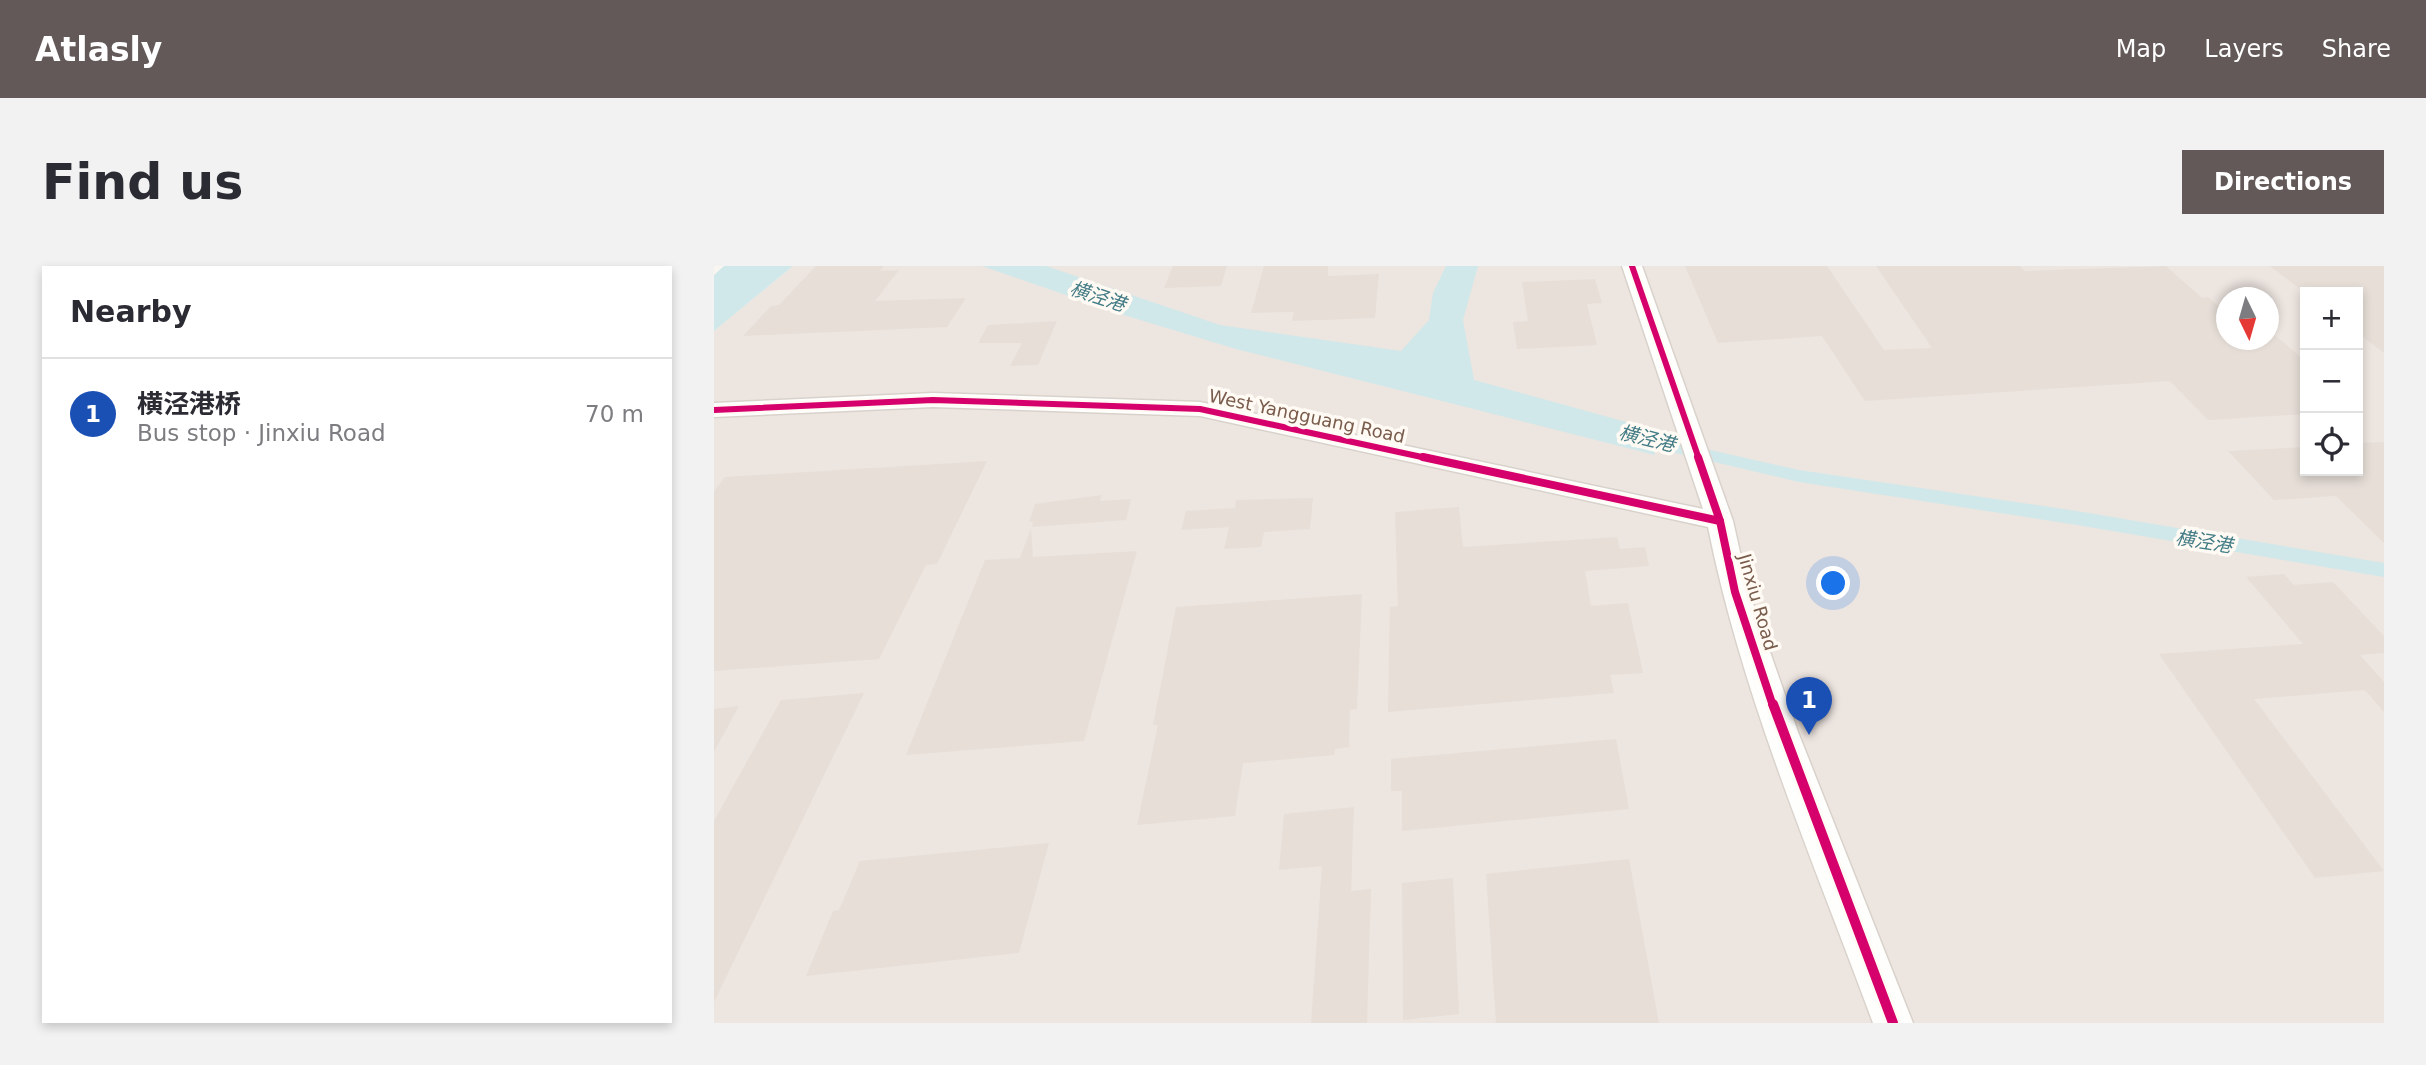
<!DOCTYPE html>
<html lang="en">
<head>
<meta charset="utf-8">
<style>
  :root { --surface:#fff; --page:#f2f2f3; --text:#2b2b33; --muted:#7c7c81; --line:#e1e1e2; --accent:#625958 }
  body { margin:0; font-family:"DejaVu Sans","Noto Sans SC",sans-serif; background:var(--page); color:var(--text) }
  .controls { position:absolute; right:21px; top:21px; display:grid; overflow:hidden; border-radius:0px; box-shadow:0 4px 10px #0003 }
  .controls button { width:63px; height:63px; display:grid; place-items:center; padding:0; border:0; border-bottom:2px solid var(--line); background:var(--surface); color:var(--text); font:35px sans-serif }
  .compass { position:absolute; left:1502px; top:21px; width:63px; height:63px; border-radius:50%; background:var(--surface); box-shadow:0 4px 10px #0003; rotate:175deg }
  .you { position:absolute; left:1120px; top:318px; width:24px; height:24px; margin:-18px; border:5px solid #fff; border-radius:50%; background:#1a73e8; box-shadow:0 0 0 10px #1a73e833 }
  .badge { display:grid; place-items:center; width:46px; height:46px; border-radius:50%; background:var(--accent); color:#fff; font-size:23px; font-weight:700 }
  .pin { position:absolute; translate:-50% -58px; filter:drop-shadow(0 2px 4px #0008) }
  .pin::after { content:''; position:absolute; top:37px; width:24px; height:21px; background:inherit; clip-path:polygon(0 0,100% 0,50% 100%) }
  .list { margin:0; padding:0; list-style:none }
  h2 { display:flex; justify-content:space-between; align-items:center; height:91px; margin:0; padding:0 28px; font-size:30px }
  h2 small { font-size:23px; font-weight:400; color:var(--muted) }
  .list li { display:grid; grid-template-columns:46px 1fr auto; gap:21px; align-items:center; box-sizing:border-box; height:112px; padding:0 28px; border-top:2px solid var(--line) }
  .list b { display:block; font-size:26px; white-space:nowrap }
  .list p { margin:0; font-size:23px; white-space:nowrap; color:var(--muted) }
  .list em { font-size:23px; font-style:normal; color:var(--muted) }
  .icon { flex:none; width:38px; height:38px; fill:none; stroke:currentColor; stroke-width:2; stroke-linecap:round; stroke-linejoin:round }
  .map { position:relative; flex:none; width:1670px; height:757px; overflow:hidden; border-radius:0px }
  header { display:flex; align-items:center; gap:42px; box-sizing:border-box; height:98px; padding:0 35px; background:var(--accent); color:#fff }
  header strong { font-size:33px }
  nav { display:flex; gap:38px; margin-inline-start:auto; font-size:24px }
  .intro { display:flex; align-items:center; justify-content:space-between; box-sizing:border-box; height:168px; padding:0 42px }
  h1 { margin:0; font-size:49px }
  .button { padding:18px 32px; border-radius:0px; background:var(--accent); color:#fff; font-size:24px; font-weight:700 }
  main { display:flex; gap:42px; padding:0 42px }
  aside { flex:1; background:var(--surface); border-radius:0px; box-shadow:0 4px 10px #0003 }
  .map>svg:first-child { display:block }
  .industrial { fill:#ede5e0; fill-rule:evenodd }
  .water { fill:#d0e8ea }
  .lines { fill:none; stroke-linecap:round; stroke-linejoin:round }
  .canal { fill:#d0e8ea; fill-rule:evenodd }
  .building { fill:#e6ded7 }
  .secondary-casing { stroke:#d9d2cb; stroke-width:3 }
  .secondary { fill:#fefefd; fill-rule:evenodd }
  .cycleway-far2-casing { stroke:#fffaf3; stroke-width:10 }
  .cycleway-far1-casing { stroke:#fffaf3; stroke-width:12 }
  .cycleway-casing { stroke:#fffaf3; stroke-width:15 }
  .cycleway-far2 { stroke:#d6006c; stroke-width:6 }
  .cycleway-far1 { stroke:#d6006c; stroke-width:8 }
  .cycleway { stroke:#d6006c; stroke-width:10 }
  .labels { text-anchor:middle; dominant-baseline:central; stroke-width:7; stroke-linejoin:round; paint-order:stroke }
  .street-label { font-size:18px; fill:#7a5c4d; stroke:#fffaf3 }
  .water-label { font-size:19px; font-style:italic; fill:#437c86; stroke:#fffaf3 }
</style>
</head>
<body>
<header>
<strong>Atlasly</strong>
<nav><a>Map</a><a>Layers</a><a>Share</a></nav>
</header>
<div class="intro"><h1>Find us</h1><a class="button">Directions</a></div>
<main>
<aside>
<h2>Nearby<small></small></h2>
<ul class="list">
<li><span class="badge" style="background:#1a4fb4">1</span><div><b>横泾港桥</b><p>Bus stop · Jinxiu Road</p></div><em>70 m</em></li>
</ul>
</aside>
<div class="map">
<svg width="1670" height="757" viewBox="0 0 1670 757">
  <rect width="100%" height="100%" fill="#f9f5f0"/>
  <path class="industrial" d="M79,0h1591v757h-1670v-692zM1591,26h53v179h-53zM1512,32h42v42h-42z"/>
  <path class="water" d="M10,0h69l-79,65v-56z
    M268,0h64l174,59 181,26 28,-31 4,-27 13,-27h32l-15,54 11,60 174,48 7,27 -419,-106 -109,-33z"/>
  <g class="lines">
    <path class="canal" d="M908,164l177,40 278,41 307,52v14l-307,-52 -278,-43 -183,-43 -3,-4z"/>
  </g>
  <path class="building" d="M102,0h68l-4,5 19,-1 -24,31 91,-3 -19,29 -204,9 28,-30 8,-1z
    M459,0h54l-6,20 -57,2z
    M550,0h64v10l51,-2 -4,44 -83,3 2,-9 -43,1z
    M971,0h142l57,84 48,-2 -56,-82h144l5,5 141,-5 36,32 6,-1 19,17v26h42v-10l36,31v53l-97,6 -38,-39 -305,20 -43,-65 -104,7z
    M1556,0h114v87l-26,-20v-41h-54z
    M881,13l7,24 -15,1 10,41 -80,4 -4,-27 15,-1 -6,-39z
    M343,55l-19,44 -28,1 12,-23h-44l10,-18z
    M1670,176v101l-48,-47 -62,4 -46,-49 77,-4v24h53v-28z
    M273,195l-50,103 -11,1 -47,94 -165,12v-180l11,-14z
    M388,229l-2,6 31,-2 -5,21 -94,7 1,-5h-4l6,-18z
    M599,232l-3,31 -46,3 -3,15 -37,2 5,-22 -48,3 5,-19 49,-3 1,-8z
    M745,241l4,40 154,-10 3,12 25,-2 4,19 -64,5 6,35 37,-3 15,70 -33,2 4,18 -226,19 2,-105 8,-1 -3,-94z
    M317,262l2,29 104,-6 -53,190 -178,14 79,-195 35,-2z
    M1570,308l10,11 39,-3 51,54v17l-24,2 24,27v30l-19,-22 -111,9 130,172 -69,7 -156,-224 144,-10 -57,-67z
    M648,328l-5,115 -7,1 -1,37 -14,2 -1,6 -91,8 -8,53 -98,9 21,-100h-5l23,-118z
    M150,427l-150,309v-181l67,-121z
    M25,440l-25,46v-43z
    M902,473l13,70 -227,22v-40h-11v-32z
    M640,541l-3,84 20,-2 -4,134h-56l11,-157 -43,4 5,-56z
    M335,577l-30,110 -213,23 27,-65 6,-1 21,-49z
    M915,593l30,164h-163l-10,-149z
    M739,612l6,136 -56,6 -1,-137z"/>
  <g class="lines">
    <g class="secondary-casing">
      <path id="secondary" d="M908,0h20l91,255 16,71 49,140 115,291h-40c-60,-163 -131,-326 -165,-496l-508,-111 -267,-9 -219,10v-14l219,-10 267,9 503,107z"/>
    </g>
    <use href="#secondary" class="secondary"/>
    <g class="cycleway-far2-casing">
      <path id="cycleway-far2" d="M918,0l67,193
        M0,144l219,-10 267,9 231,50"/>
    </g>
    <g class="cycleway-far1-casing">
      <path id="cycleway-far1" d="M709,191l297,64
        M984,191l22,64 15,71 38,114"/>
    </g>
    <g class="cycleway-casing">
      <path id="cycleway" d="M1059,438l120,319"/>
    </g>
    <use href="#cycleway-far2" class="cycleway-far2"/>
    <use href="#cycleway-far1" class="cycleway-far1"/>
    <use href="#cycleway" class="cycleway"/>
  </g>
  <g class="labels">
    <g class="street-label">
      <text transform="translate(593 150) rotate(12)">West Yangguang Road</text>
      <text transform="translate(1044 336) rotate(74)">Jinxiu Road</text>
    </g>
    <g class="water-label">
      <text transform="translate(384 30) rotate(18)">横泾港</text>
      <text transform="translate(933 172) rotate(14)">横泾港</text>
      <text transform="translate(1490 275) rotate(9)">横泾港</text>
    </g>
  </g>
</svg>
<div class="controls">
<button>+</button>
<button>−</button>
<button><svg class="icon" aria-label="locate" viewBox="0 0 24 24"><circle cx="12" cy="12" r="6"/><path d="M12 2v4M12 18v4M2 12h4M18 12h4"/></svg></button>
</div>
<svg class="compass" viewBox="-18 -18 36 36"><path d="M0-13l5 13h-10z" fill="#e53935"/><path d="M0 13l5-13h-10z" fill="#7c7c81"/></svg>
<div class="you"></div>
<div class="pin badge" style="left:1095px;top:469px;background:#1a4fb4">1</div>
</div>
</main>
</body>
</html>
